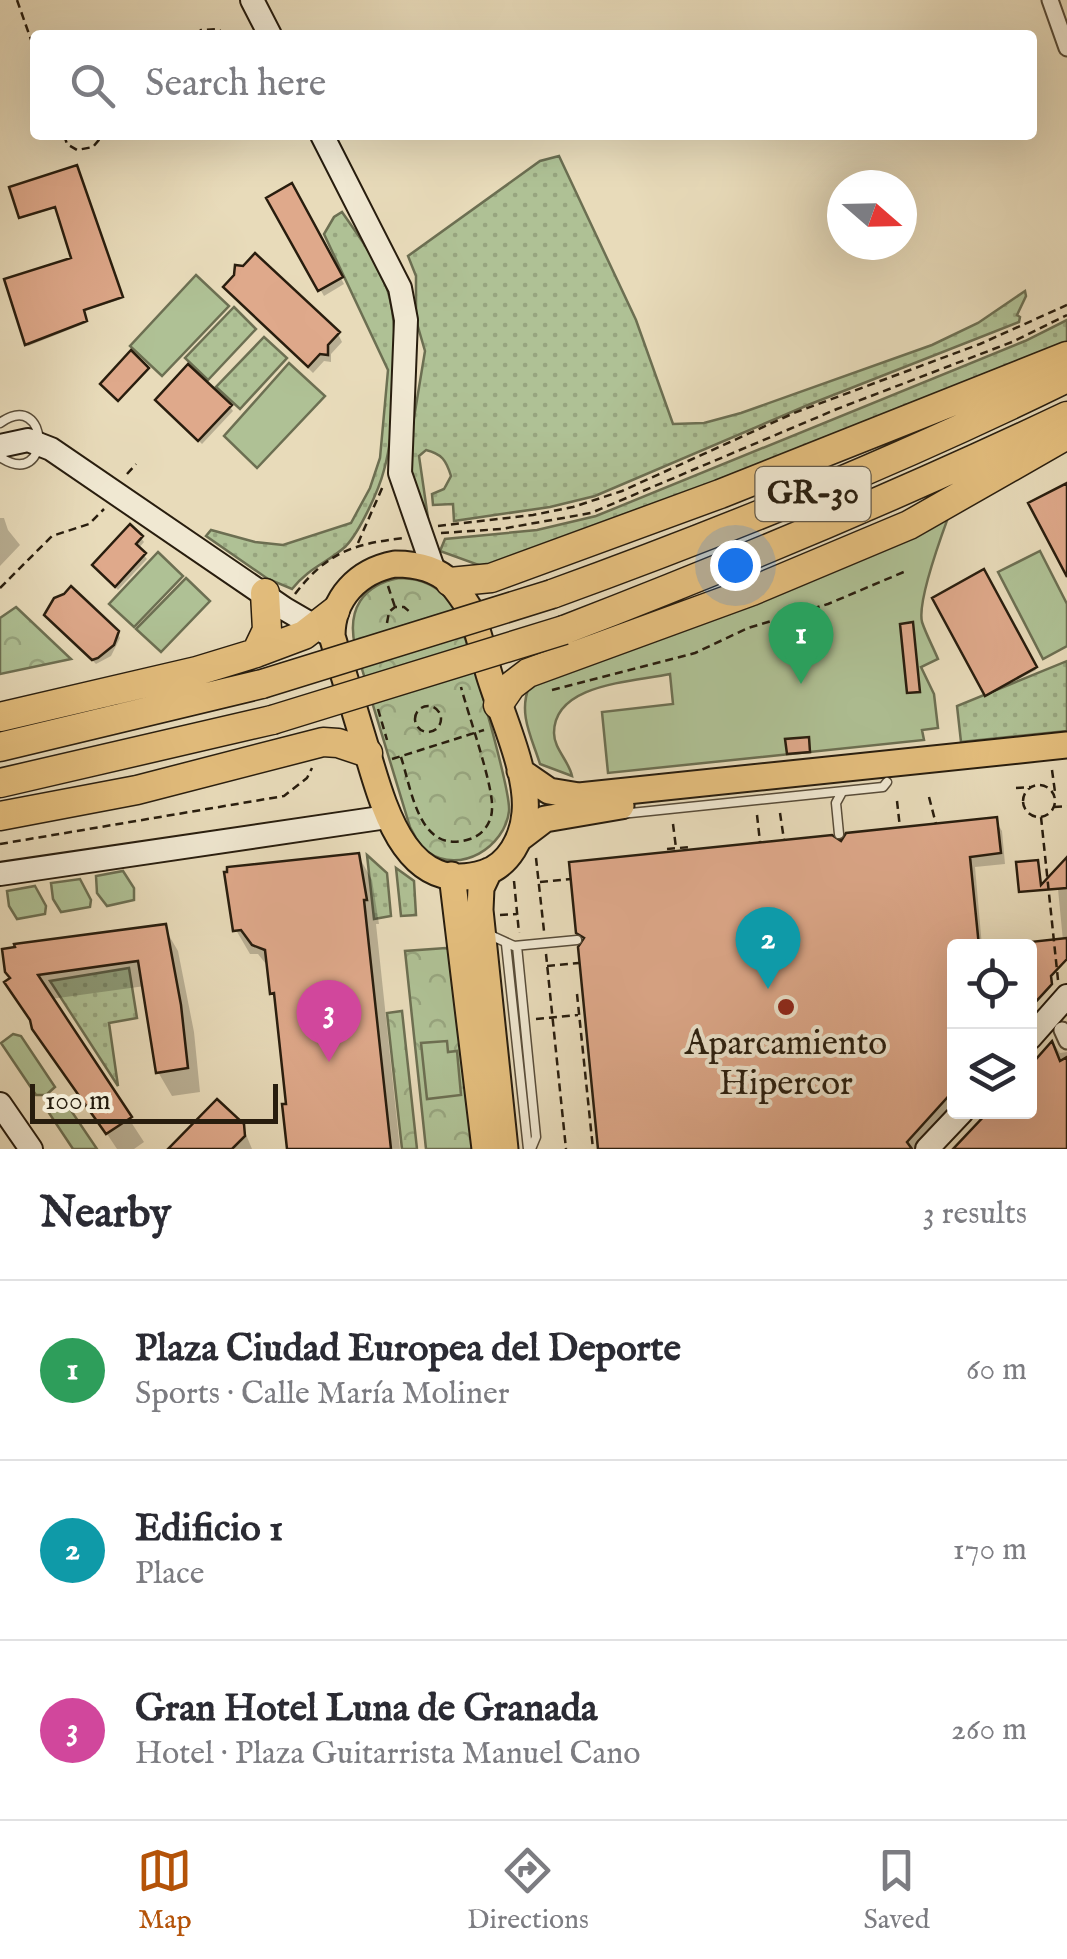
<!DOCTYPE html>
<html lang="en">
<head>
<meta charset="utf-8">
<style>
  :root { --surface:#fff; --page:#f2f2f3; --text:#2b2b33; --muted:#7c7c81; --line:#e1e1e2; --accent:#b45309 }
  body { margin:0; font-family:"IM FELL English",serif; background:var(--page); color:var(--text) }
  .controls { position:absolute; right:30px; bottom:30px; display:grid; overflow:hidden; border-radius:10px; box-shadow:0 10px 40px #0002 }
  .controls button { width:90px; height:90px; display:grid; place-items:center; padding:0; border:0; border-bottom:2px solid var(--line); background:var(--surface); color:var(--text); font:50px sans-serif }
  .compass { position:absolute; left:827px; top:170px; width:90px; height:90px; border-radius:50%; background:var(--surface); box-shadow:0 10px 40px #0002; rotate:110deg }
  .scale { position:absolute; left:30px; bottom:25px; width:248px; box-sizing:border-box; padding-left:10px; border:5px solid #281d0e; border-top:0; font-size:28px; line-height:35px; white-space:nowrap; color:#281d0e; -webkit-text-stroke:8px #f0e8d2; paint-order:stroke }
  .you { position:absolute; left:735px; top:565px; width:35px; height:35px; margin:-25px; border:8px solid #fff; border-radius:50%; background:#1a73e8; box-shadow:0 0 0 15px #1a73e833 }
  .badge { display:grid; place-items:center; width:65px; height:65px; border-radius:50%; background:var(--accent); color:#fff; font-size:32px; font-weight:700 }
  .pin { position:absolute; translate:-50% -82px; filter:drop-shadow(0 2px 5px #0008) }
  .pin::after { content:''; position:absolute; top:52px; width:35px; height:30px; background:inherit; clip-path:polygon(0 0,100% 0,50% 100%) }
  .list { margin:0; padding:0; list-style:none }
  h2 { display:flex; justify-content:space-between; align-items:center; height:130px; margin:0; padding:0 40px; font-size:42px }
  h2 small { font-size:32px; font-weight:400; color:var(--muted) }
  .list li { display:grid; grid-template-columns:65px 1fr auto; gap:30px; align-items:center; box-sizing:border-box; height:180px; padding:0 40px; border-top:2px solid var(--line) }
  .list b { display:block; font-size:38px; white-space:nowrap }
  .list p { margin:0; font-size:32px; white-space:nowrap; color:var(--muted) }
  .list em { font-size:32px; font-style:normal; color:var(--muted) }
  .icon { flex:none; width:55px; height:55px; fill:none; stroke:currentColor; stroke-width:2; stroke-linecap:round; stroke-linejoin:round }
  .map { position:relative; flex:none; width:1067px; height:1149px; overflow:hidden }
  .search { position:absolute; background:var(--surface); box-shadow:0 10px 40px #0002; left:30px; right:30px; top:30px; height:110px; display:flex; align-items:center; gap:25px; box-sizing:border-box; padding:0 35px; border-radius:10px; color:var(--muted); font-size:38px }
  .sheet { height:670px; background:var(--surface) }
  nav { display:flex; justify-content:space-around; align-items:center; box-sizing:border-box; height:140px; border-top:2px solid var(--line); background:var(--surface); font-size:28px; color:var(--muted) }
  nav a { display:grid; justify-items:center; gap:5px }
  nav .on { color:var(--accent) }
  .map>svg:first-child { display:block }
  .grass { fill:url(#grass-dots); stroke:#6c6f52; stroke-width:2.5 }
  .park { fill:url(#park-crowns); stroke:#6c6f52; stroke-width:2.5 }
  .garden { fill:#afc195; stroke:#6c6f52; stroke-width:2.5 }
  .shadow { fill:#0003 }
  .building { fill:#dfa98b; stroke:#281d0e; stroke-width:2.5 }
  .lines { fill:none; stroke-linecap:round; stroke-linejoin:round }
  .lane-casing { stroke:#584c39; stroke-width:11 }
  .street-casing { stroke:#584c39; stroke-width:19 }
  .secondary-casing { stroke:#281d0e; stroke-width:26 }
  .primary-casing { stroke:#281d0e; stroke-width:29 }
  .highway-casing { stroke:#281d0e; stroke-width:31 }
  .path { stroke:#281d0e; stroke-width:2.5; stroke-dasharray:8 5; stroke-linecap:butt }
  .lane { stroke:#f0e8d2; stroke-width:8 }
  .street { stroke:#f0e8d2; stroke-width:15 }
  .secondary { stroke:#f0e8d2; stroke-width:22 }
  .primary { stroke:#e4be7d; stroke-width:25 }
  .highway { stroke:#e4be7d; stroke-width:28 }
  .highway-bridge-casing { stroke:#281d0e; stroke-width:31; stroke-linecap:butt }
  .highway-bridge { stroke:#e4be7d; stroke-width:28 }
  .poi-dot { fill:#8f2418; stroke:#f0e8d2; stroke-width:4 }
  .labels { text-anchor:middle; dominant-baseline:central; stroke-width:8; stroke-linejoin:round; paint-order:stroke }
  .shield { fill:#f0e8d2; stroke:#645a49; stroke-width:2.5 }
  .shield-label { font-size:32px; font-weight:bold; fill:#281d0e }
  .poi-label { font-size:35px; fill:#281d0e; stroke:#f0e8d2 }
</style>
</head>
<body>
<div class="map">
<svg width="1067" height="1149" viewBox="0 0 1067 1149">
  <defs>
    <pattern id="grass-dots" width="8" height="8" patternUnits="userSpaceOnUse" patternTransform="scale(2.5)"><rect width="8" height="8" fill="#afc195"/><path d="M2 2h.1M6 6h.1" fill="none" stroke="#97a57f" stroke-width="1.8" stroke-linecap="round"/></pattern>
    <pattern id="park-crowns" width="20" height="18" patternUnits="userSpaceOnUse" patternTransform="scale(2.5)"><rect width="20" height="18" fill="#afc195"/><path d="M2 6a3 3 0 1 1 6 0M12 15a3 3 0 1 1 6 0" fill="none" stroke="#97a57f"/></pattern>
  </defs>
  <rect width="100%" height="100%" fill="#e8dbba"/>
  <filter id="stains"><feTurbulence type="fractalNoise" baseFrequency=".002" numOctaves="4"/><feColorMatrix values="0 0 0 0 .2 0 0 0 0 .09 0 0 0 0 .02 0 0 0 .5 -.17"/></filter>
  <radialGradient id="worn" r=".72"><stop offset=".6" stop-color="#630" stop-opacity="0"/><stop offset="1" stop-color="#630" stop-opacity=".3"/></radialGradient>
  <path class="grass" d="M559,156l77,164 37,104 31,-1 37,-10 191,-68 46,-22 47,-32 1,5 -9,19 3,2 -1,5 -211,83 -213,91 -45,11 -96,14 -1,-17 -20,1 -1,-11 12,-5 7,-13c-5,-16 -9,-22 -25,-26l-7,6 9,62 -4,1 -14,-30 -2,-35 17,-103 -9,-31v-44l-8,-20 132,-95z
    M342,212c18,26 37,50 46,80 12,37 7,140 -4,178 -5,20 -24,61 -38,76 -17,16 -38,22 -54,43l-24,-10 -62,-43 5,-6 44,12 28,3 68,-22 19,-35 10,-30 8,-88 -64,-136 10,-17z
    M234,307l22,22 -48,51 -23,-22z
    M1067,320v28l-43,19 -540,200 -44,-16 5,-12 92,-9 59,-14 429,-175z
    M264,337l23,21 -47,51 -24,-22z
    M1067,661v70l-106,11 -4,-36z
    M367,855l20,18 4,43 -17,3z
    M396,868l18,13 2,34 -15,1z
    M129,968l8,50 -28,5 9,63 -68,-105z"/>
  <path class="park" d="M399,578c21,0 40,8 53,26 11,16 59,187 57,207 -4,36 -49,64 -81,41 -9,-6 -13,-16 -18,-25l-55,-181c-8,-36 7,-61 44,-68z
    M16,607l55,52 -71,15v-56z
    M446,948l3,2 25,199h-48l-21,-198z
    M402,1011l15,138h-15l-15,-136z"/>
  <path class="garden" d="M196,275l33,31 -67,70 -32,-30z
    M289,363l36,33 -68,72 -33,-32z
    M949,515c-8,22 -32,86 -27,107 4,12 11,25 16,37l-17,8 13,27 4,34 -16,2 2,10 -316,33 -6,-61 71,-8 -3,-30c-36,8 -116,9 -116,59 0,16 15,28 18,43l-32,-12c-8,-26 -22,-50 -11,-77z
    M1040,551l27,53v42l-24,13 -45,-87z
    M158,552l25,24 -49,51 -25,-23z
    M186,578l24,23 -49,51 -25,-23z
    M123,871l11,17v12l-27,6 -10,-13 -1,-17z
    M80,879l11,21 -1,7 -29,5 -8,-13 -2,-16z
    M35,886l11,20 -1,8 -28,5 -8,-13 -2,-15z
    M13,1034l8,2 34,51 -9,8h-10l-35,-52z
    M447,1041l1,11 9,-1 4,44 -34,4 -6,-56z
    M56,1101l10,2 31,46h-24l-26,-39z"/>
  <path class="shadow" d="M76,168l45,131 -39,13 4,11 -58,23 -21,-65 68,-22 -17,-52 -36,11 -10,-30z
    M291,186l53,98 -20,12 -55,-97z
    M226,287l112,47 4,8 -11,12v8l-7,-1 -11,12z
    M158,400l72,7 3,4 -31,33z
    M0,518h4l4,12 12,15 -20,21z
    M141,538l3,4 -6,7 9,10 -29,31 -23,-24z
    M983,573l53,97 -49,26 -52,-97z
    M47,615l70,17 3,6 -9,18 -15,8z
    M995,820l7,11 3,33 -30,3 7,79h-28v161l-38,42h-316l-15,-206 -6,-11 262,-87z
    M358,855l14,25 7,44h-3l24,225h-109l-14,-146 -5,-10 -2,-24 -12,-15h-8l-14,-24z
    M1067,860v100l-17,19 1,8 -21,23v-64l-5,-1 38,-4 -5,-52 -36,3 18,-2z
    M164,927l14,24 16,81 6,60 -28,4 -14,-24 -13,-86 -94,13 93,143 -10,7h-17l-110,-166z
    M1054,1044l6,9 7,-1v97h-111l35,-37h39v-42z
    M240,1120l12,29h-77z"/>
  <path class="building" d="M77,165l46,132 -39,13 3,11 -62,24 -21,-66 67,-21 -16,-51 -36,11 -10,-31z
    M292,183l51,94 -25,14 -52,-93z
    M255,253l85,79 -12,13v10l-8,-1 -12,13 -85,-80 11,-12 1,-10 8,1z
    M131,350l18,18 -31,33 -18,-17z
    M188,364l44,41 -34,36 -43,-41z
    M1067,483v94l-39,-74z
    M130,524l13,12 -7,8 10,9 -31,34 -23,-22z
    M984,569l53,98 -52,29 -53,-98z
    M71,586l48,45 -5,14 -16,13 -6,2 -48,-45 10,-17 10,-4z
    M913,622l7,70 -13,1 -7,-69z
    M809,737l1,15 -23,2 -2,-15z
    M997,817l4,36 -31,4 9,89h-25v144l-47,52 5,7h-314l-20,-202 6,-9 -8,-5 -7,-71 263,-27 9,6 5,-8z
    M359,853l8,47h-3l27,249h-104l-5,-45h4l-12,-111 -4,1 -5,-44 -13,-5 -11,-15 -8,1 -9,-59h3v-5z
    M1067,857v31l-48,4 -3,-30 22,-2 3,25z
    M166,924l15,81 7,63 -32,5 -18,-112 -100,14 94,142 -26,17 -74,-105 -2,-9 -26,-38 6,-4 -5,-6 -3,-23 13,-2 -1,-3z
    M1067,938v21l-16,17 1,8 -22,24v-66z
    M1052,1041l8,20 7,-4v92h-114l35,-37h42v-46z
    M217,1099l27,25 1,12 -13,13h-64z"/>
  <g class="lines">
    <g class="lane-casing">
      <path id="lane" d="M0,423c50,-36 53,69 0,34
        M621,814l262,-27 4,-5
        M839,834l-3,-31 6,-11
        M490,935l24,11 63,-6
        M506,944l22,205
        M517,946l19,191 -5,12"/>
    </g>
    <g class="street-casing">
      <path id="street" d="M1050,0l17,48
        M1062,1030l5,11"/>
    </g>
    <g class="secondary-casing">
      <path id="secondary" d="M252,0l18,35
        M322,135l78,153 6,32 -6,153 34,98
        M0,446l28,-6 23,9 234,160 43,25
        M0,874l387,-57
        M1030,1038l37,-42
        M0,1104l31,45
        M927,1149l35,-37"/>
    </g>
    <g class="primary-casing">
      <path id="primary" d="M395,564c20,0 41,4 56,19 6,7 13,17 18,25 9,20 14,45 20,66 12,40 40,99 36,139 -2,25 -16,52 -41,60 -81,25 -102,-73 -119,-128 -11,-36 -22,-73 -33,-109 0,-38 26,-65 63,-72z
        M520,771l29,20 30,5 488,-51
        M520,838l25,-19 76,-13
        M489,871l-8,17 -1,22 25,239
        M452,875l33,274"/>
    </g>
    <g class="highway-casing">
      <path id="highway" d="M450,582l41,-4 229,-84 347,-138
        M552,594c177,-64 346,-133 515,-216
        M564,630c171,-66 338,-136 503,-214
        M256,653l11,-23 -2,-37
        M498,705l13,-19 17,-13 224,-82 157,-66 158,-90
        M0,717l197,-46 59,-18 48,-18 31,-24
        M0,747l262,-63
        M0,783l272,-63
        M0,816l137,-26 186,-48 15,1 30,10"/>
    </g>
    <path class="path" d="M17,0l18,51
      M196,35l5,-5 17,-1 7,6
      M64,135l3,9 10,6 16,-3 10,-12
      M127,474l9,-10
      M438,526l95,-11 40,-8 49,-16 172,-78 186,-69 87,-39
      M441,533l60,-4 90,-16 246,-104 175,-67 55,-27
      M358,543l25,-57
      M388,586l7,21
      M0,588l52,-52 37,-12 15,-15
      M295,594c32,-42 59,-50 108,-56
      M387,623l2,-11 6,-5h9l6,5
      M552,690l143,-37 53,-25 80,-24 78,-33
      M415 719a13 13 0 1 1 26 0a13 13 0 1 1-26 0Z
      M378,709l9,31
      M401,757c11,34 18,99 69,82 13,-4 22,-17 22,-30 2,-22 -24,-95 -31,-122
      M392,759l92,-29
      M1052,770l3,22
      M1023 801a16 16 0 1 1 32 0a16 16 0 1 1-32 0Z
      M1016,788l14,-1
      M929,797l7,27
      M897,801l3,27
      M1054,807l13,-1
      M780,813l4,27
      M757,815l3,27
      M1041,817l17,163
      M673,824l3,24
      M0,844l284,-48 23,-18 5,-10
      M667,849l23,-2
      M536,858l8,73
      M514,881l5,52
      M540,882l31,-3
      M500,915l17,-1
      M546,954l20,195
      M547,966l32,-3
      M577,994l16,155
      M536,1019l42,-4"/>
    <use href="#lane" class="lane"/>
    <use href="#street" class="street"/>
    <use href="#secondary" class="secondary"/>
    <use href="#primary" class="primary"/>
    <use href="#highway" class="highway"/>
    <g class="highway-bridge-casing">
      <path id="highway-bridge" d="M262,684l290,-90
        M272,720l292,-90"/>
    </g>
    <use href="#highway-bridge" class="highway-bridge"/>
  </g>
  <circle class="poi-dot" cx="786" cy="1007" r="10"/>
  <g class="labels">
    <rect class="shield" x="755.5" y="467" width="115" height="54" rx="8"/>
    <g class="shield-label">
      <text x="813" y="494">GR-30</text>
    </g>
    <g class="poi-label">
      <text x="786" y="1044">Aparcamiento<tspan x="786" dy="40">Hipercor</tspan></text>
    </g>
  </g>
  <rect width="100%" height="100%" filter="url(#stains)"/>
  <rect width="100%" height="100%" fill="url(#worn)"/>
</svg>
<div class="controls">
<button><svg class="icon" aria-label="locate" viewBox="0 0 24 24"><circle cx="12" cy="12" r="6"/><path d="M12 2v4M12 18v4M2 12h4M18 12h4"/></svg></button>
<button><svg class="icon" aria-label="layers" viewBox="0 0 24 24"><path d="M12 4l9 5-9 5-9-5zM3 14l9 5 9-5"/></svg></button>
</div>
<svg class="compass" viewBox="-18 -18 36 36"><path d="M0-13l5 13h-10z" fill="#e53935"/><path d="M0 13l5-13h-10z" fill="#7c7c81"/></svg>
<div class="scale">100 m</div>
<div class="you"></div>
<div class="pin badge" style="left:801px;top:684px;background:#2e9e5b">1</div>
<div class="pin badge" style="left:768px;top:989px;background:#0f9aa8">2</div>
<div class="pin badge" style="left:329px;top:1062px;background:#d1479c">3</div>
<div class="search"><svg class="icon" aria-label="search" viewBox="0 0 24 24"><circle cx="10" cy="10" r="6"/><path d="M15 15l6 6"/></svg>Search here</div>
</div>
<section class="sheet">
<h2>Nearby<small>3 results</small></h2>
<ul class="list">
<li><span class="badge" style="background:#2e9e5b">1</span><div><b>Plaza Ciudad Europea del Deporte</b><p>Sports · Calle María Moliner</p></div><em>60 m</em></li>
<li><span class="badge" style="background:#0f9aa8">2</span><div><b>Edificio 1</b><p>Place</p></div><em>170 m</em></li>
<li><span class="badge" style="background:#d1479c">3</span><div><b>Gran Hotel Luna de Granada</b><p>Hotel · Plaza Guitarrista Manuel Cano</p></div><em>260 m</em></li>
</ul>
</section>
<nav>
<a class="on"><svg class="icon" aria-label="map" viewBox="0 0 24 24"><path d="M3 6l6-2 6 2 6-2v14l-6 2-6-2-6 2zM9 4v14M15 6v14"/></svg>Map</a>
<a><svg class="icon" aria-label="directions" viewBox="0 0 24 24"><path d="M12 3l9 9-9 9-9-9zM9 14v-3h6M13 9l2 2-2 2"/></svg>Directions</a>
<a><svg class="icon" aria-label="saved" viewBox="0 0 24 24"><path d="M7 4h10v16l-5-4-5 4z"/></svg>Saved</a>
</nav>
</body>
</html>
